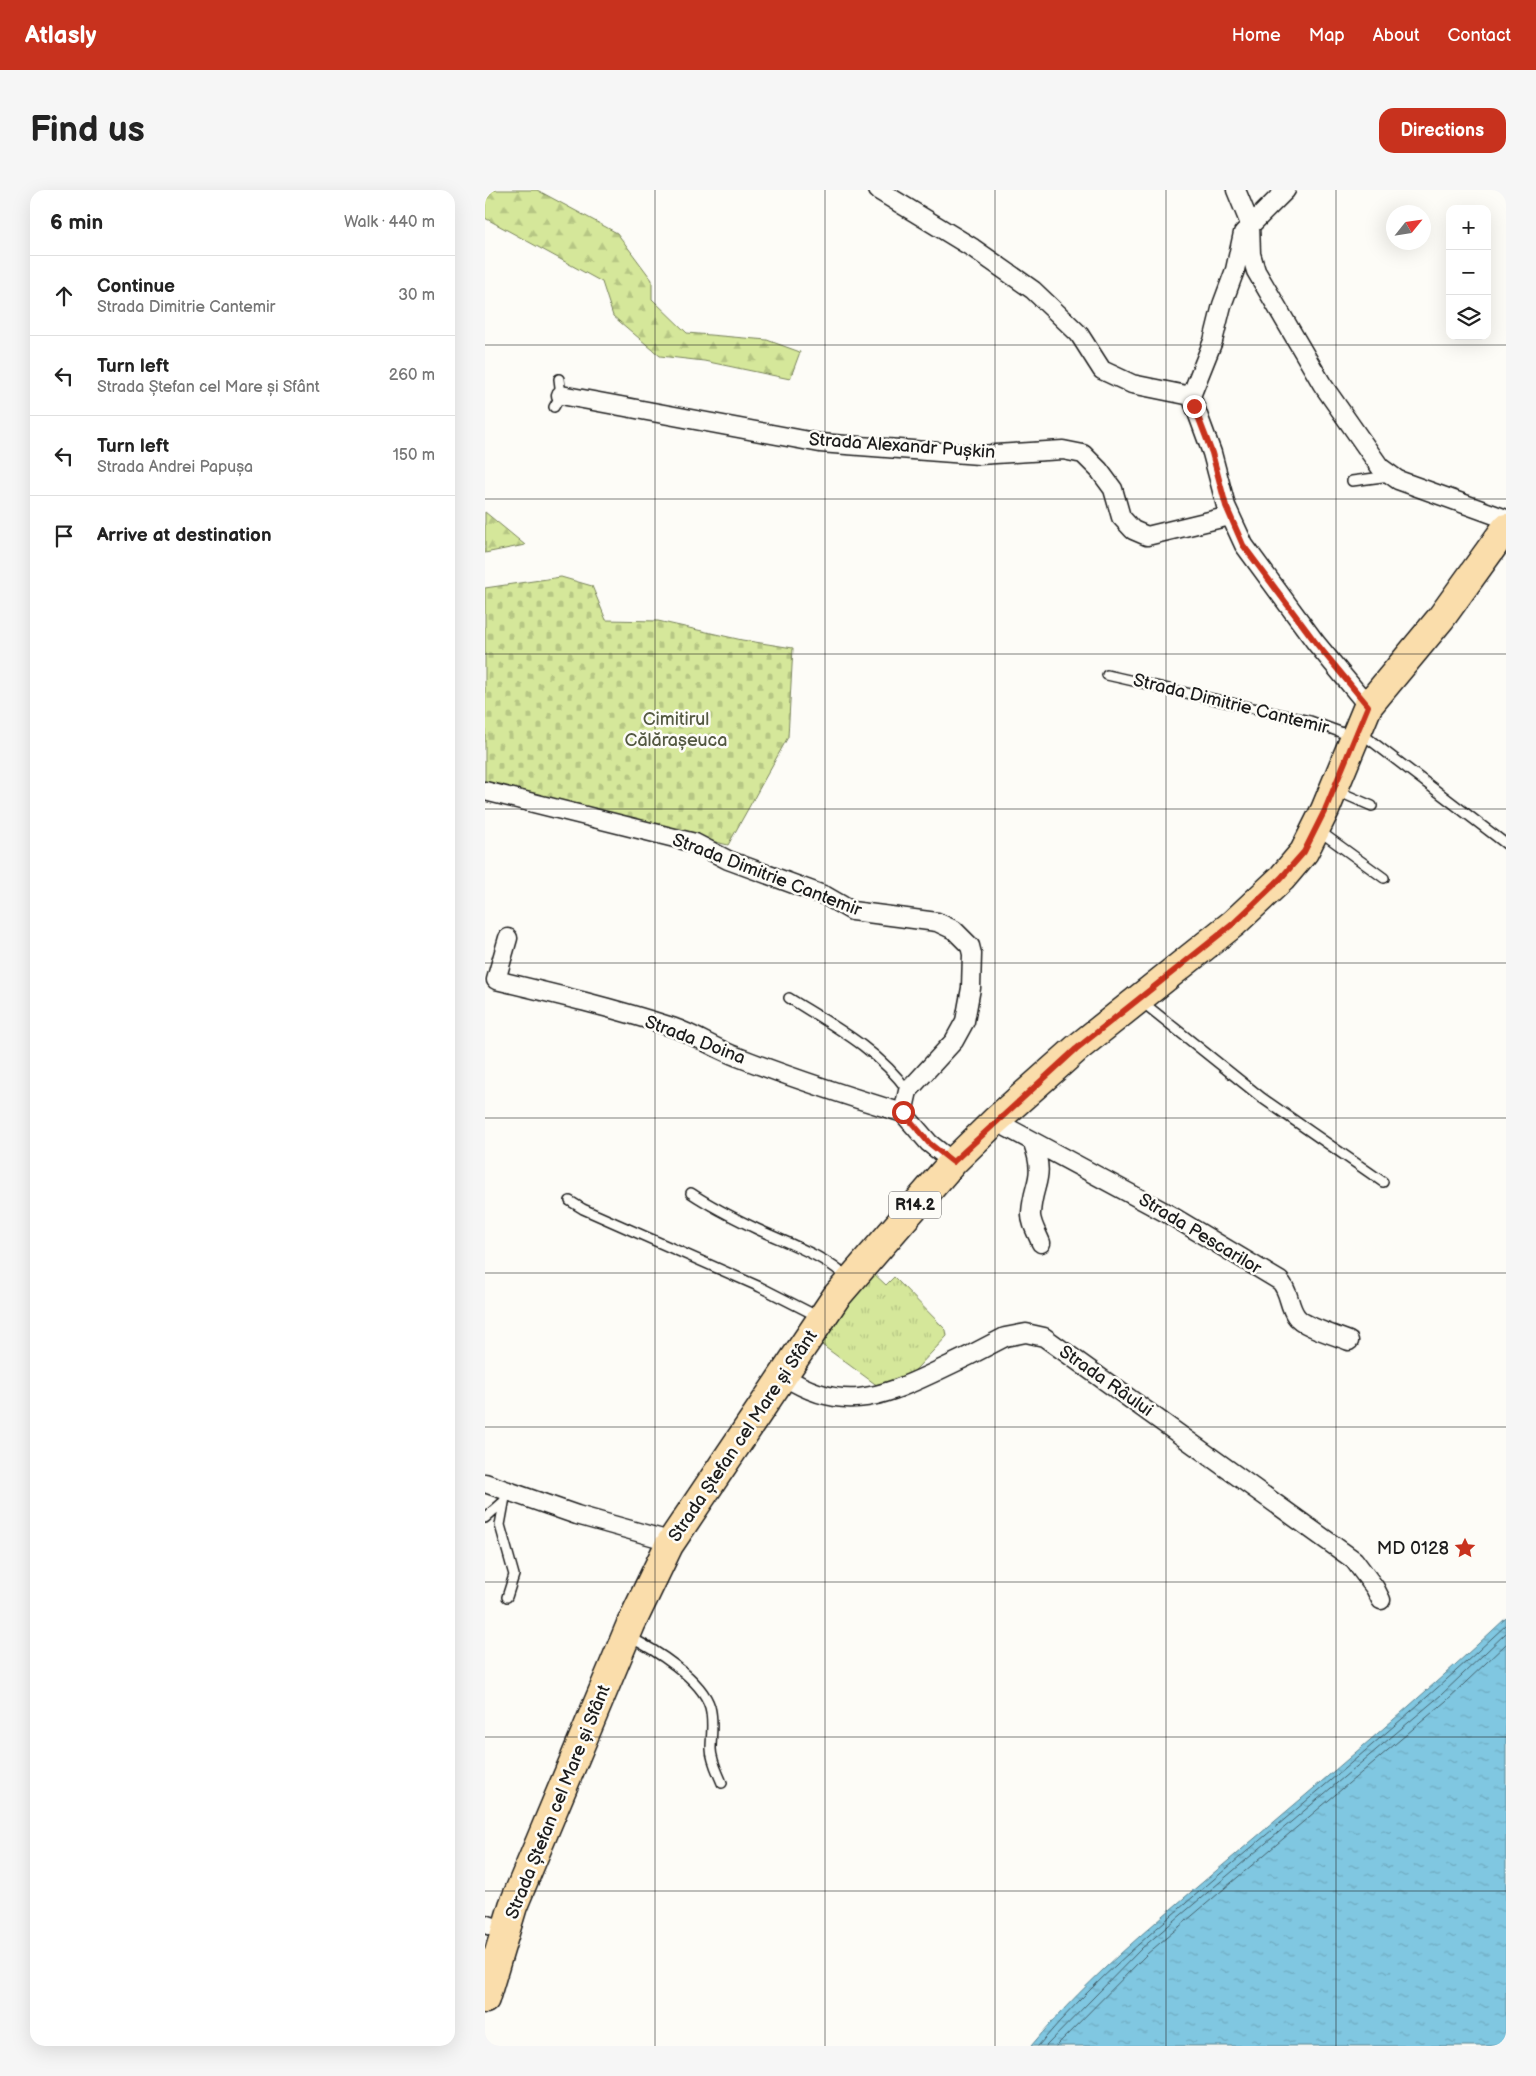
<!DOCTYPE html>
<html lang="en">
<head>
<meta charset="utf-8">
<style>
  :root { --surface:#fff; --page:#f6f6f6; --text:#222; --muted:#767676; --line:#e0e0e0; --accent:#c8321e }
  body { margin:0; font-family:"Balsamiq Sans",sans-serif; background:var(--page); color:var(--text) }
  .controls { position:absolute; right:15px; top:15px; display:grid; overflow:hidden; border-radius:10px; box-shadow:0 5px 20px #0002 }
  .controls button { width:45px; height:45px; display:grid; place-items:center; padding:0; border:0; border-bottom:1px solid var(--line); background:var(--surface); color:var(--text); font:25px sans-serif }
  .compass { position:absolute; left:901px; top:15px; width:45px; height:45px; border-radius:50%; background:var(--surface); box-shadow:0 5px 20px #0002; rotate:60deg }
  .stop { position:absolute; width:15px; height:15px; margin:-11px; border:4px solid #c8321e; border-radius:50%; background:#fff }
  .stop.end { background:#c8321e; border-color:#fff; box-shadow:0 1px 5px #0008 }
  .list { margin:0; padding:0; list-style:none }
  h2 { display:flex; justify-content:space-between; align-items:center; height:65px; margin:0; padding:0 20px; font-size:21px }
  h2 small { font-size:16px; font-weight:400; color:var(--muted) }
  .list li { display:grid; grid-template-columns:32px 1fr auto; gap:15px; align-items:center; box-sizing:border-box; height:80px; padding:0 20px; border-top:1px solid var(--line) }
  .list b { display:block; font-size:19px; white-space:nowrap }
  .list p { margin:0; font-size:16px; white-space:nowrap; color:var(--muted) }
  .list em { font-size:16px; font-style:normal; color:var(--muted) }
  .icon { flex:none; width:28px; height:28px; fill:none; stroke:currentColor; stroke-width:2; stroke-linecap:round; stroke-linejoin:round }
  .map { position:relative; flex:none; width:1021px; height:1856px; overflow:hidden; border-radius:15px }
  header { display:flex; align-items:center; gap:30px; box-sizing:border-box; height:70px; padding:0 25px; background:var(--accent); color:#fff }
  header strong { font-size:24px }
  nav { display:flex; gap:28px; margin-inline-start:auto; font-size:18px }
  .intro { display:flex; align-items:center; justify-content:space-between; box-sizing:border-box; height:120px; padding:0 30px }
  h1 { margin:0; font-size:35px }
  .button { padding:12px 22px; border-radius:15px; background:var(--accent); color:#fff; font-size:18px; font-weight:700 }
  main { display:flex; gap:30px; padding:0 30px }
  aside { flex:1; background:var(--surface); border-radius:15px; box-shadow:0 5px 20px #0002 }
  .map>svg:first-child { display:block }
  .grass { fill:url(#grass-tufts); stroke:#78825b }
  .forest { fill:url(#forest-firs); stroke:#78825b }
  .cemetery { fill:url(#cemetery-stones); stroke:#78825b }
  .water { fill:url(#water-ripples); stroke:#588392 }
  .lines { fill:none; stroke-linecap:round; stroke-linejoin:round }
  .shore { stroke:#44606b; stroke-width:1 }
  .lane-casing { stroke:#1c1c1c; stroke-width:12 }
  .street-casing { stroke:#1c1c1c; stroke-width:21 }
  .primary-casing { stroke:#1c1c1c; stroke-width:31 }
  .lane { stroke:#fdfcf7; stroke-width:9 }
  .street { stroke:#fdfcf7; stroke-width:18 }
  .primary { stroke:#faddab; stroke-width:28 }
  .route { stroke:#c8321e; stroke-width:6 }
  .grid { fill:none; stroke:#1c1c1c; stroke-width:1; stroke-opacity:0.55 }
  .labels { text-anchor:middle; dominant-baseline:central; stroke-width:5; stroke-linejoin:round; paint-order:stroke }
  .shield { fill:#fdfcf7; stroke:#605f5e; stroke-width:1 }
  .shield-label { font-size:16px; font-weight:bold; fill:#1c1c1c }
  .street-label { font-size:18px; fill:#1c1c1c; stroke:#fdfcf7 }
  .park-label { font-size:18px; fill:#545942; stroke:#fdfcf7 }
  .poi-label { font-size:18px; fill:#1c1c1c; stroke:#fdfcf7; text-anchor:end }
</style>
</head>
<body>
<header>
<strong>Atlasly</strong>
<nav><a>Home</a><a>Map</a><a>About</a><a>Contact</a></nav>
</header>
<div class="intro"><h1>Find us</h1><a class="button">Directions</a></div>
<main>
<aside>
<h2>6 min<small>Walk · 440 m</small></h2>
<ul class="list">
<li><svg class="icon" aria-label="ahead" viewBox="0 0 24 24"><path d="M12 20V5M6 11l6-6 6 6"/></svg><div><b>Continue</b><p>Strada Dimitrie Cantemir</p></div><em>30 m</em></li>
<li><svg class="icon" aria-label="left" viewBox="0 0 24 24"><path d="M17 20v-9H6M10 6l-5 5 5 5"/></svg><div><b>Turn left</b><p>Strada Ștefan cel Mare și Sfânt</p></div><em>260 m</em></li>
<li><svg class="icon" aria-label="left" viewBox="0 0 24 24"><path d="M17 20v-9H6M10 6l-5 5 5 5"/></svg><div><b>Turn left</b><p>Strada Andrei Papușa</p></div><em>150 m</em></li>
<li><svg class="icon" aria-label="arrive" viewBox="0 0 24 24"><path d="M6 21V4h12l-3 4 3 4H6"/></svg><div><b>Arrive at destination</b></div></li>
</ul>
</aside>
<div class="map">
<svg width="1021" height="1856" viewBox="0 0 1021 1856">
  <defs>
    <pattern id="grass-tufts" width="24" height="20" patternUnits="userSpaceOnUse" patternTransform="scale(1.25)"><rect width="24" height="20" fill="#d5e79a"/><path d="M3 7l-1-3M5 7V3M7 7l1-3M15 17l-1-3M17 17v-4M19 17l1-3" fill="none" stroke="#b6c684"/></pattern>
    <pattern id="forest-firs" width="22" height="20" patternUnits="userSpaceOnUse" patternTransform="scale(1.25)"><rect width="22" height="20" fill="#d5e79a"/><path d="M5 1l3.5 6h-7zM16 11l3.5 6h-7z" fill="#b6c684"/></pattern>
    <pattern id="cemetery-stones" width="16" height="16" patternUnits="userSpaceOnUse" patternTransform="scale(1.25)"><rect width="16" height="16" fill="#d5e79a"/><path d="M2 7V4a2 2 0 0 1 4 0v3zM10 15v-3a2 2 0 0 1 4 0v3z" fill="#b6c684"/></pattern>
    <pattern id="water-ripples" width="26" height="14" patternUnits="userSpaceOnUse" patternTransform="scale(1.25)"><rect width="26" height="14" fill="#80c7e1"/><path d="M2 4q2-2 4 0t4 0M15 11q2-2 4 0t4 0" fill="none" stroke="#6eaac0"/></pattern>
  </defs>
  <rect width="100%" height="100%" fill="#fdfcf7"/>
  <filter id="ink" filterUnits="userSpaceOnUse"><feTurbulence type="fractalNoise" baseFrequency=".02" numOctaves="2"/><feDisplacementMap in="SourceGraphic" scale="10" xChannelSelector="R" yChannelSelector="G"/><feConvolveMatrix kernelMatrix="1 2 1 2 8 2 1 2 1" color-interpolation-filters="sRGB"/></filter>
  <g filter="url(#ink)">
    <path class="grass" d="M386,1081l15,14 8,-8 52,53 1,6 -43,46 -22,7 -60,-44 -1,-3 21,-41z"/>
    <path class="forest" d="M0,0h52l80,43 35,47v19l35,34 80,7 33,12 -10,27 -86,-18 -44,-5 -47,-40 -11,-34 -117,-64z
      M0,322l40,33 -40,8z"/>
    <path class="cemetery" d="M76,387l31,9 14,34 52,1 84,19 51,8 -5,89 -60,108 -243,-59v-198z"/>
    <path class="water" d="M1021,1428v428h-475c60,-72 133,-131 204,-191 92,-78 184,-155 271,-237z"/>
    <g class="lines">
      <path class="shore" d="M553,1856c57,-68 127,-125 195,-183 92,-78 185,-155 273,-238
        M561,1856l96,-98 299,-253 65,-62
        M571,1856l91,-92 299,-253 60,-57"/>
      <g class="lane-casing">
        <path id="lane" d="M69,217l7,-12 -2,-16
          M867,291l38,-5
          M622,485l203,46 41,15
          M876,543l145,111
          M850,600l37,16
          M833,640l66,48
          M304,808c43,27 89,51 119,93
          M656,811l121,97 121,84
          M206,1003c21,14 43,25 66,36 32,15 65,25 92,50
          M85,1011l13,8 177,78 59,30
          M21,1302l-6,33 14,50 -7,22
          M0,1328l17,-15
          M144,1447c25,12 73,42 81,70 4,15 1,28 1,42 0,11 7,24 11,34"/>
      </g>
      <g class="street-casing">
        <path id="street" d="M393,0l95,58 60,42 46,44 23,36 30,14 59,12
          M751,0l14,34 1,30 5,17 66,113 58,83 18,13 108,39
          M801,0l-43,43 -8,37 -13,35 -9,36 -22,55 21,57 14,53 18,39 72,98 52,63
          M76,205l259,48 159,12 84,-5 20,4 16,16 14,19 8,28 12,13 14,6 83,-20
          M0,601l210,52 33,17 98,36 26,15 85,11 17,8 16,16 2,8 -1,34 -6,33 -11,20 -46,50 -5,22
          M23,748l-12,42c59,14 118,28 176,47 24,8 43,22 66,30 54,21 109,39 165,56
          M418,923l26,30 24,19
          M510,931l175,94 110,66c10,11 8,24 16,35 6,10 41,20 53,25
          M548,953c13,37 0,38 -2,70 -1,9 7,22 10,30
          M300,1187c55,35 93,22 148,-4 24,-11 48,-23 72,-36l21,-4 18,4 310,223 21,28 6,12
          M0,1293l92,32 82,23 10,7
          M0,1734l21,7"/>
      </g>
      <g class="primary-casing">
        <path id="primary" d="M0,1809l28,-93 118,-282 38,-79 167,-248 117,-135 42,-41 81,-72 158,-126 48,-45 22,-26 21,-42 43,-104 73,-88 65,-90"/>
      </g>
      <use href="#lane" class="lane"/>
      <use href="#street" class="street"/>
      <use href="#primary" class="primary"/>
    </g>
  </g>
  <g class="lines" filter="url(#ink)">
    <path class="route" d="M418,922l26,31 24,19 123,-113 158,-126 47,-45 23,-26 21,-42 43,-104 -52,-63 -73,-98 -17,-39 -14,-53 -18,-47"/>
  </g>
  <path class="grid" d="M170,0v1856M340,0v1856M510,0v1856M681,0v1856M851,0v1856M0,155h1021M0,309h1021M0,464h1021M0,619h1021M0,773h1021M0,928h1021M0,1083h1021M0,1237h1021M0,1392h1021M0,1547h1021M0,1701h1021"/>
  <defs>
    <g id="sight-bare" transform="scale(1.725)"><path d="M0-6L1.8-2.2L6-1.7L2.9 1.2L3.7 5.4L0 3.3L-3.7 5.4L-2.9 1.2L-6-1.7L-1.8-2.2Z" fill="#c8321e" stroke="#fdfcf7" stroke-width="2.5" paint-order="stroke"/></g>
  </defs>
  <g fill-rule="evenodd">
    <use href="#sight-bare" x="980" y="1358"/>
  </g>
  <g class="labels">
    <rect class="shield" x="404" y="1001.5" width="52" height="27" rx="4"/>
    <g class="shield-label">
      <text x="430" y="1015">R14.2</text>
    </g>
    <g class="street-label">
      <text transform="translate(417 256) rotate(4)">Strada Alexandr Pușkin</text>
      <text transform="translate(746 514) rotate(14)">Strada Dimitrie Cantemir</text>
      <text transform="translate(282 685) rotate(21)">Strada Dimitrie Cantemir</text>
      <text transform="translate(210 850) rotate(21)">Strada Doina</text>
      <text transform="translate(715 1044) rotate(31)">Strada Pescarilor</text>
      <text transform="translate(621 1191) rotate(35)">Strada Râului</text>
      <text transform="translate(258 1246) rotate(-56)">Strada Ștefan cel Mare și Sfânt</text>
      <text transform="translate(73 1612) rotate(-68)">Strada Ștefan cel Mare și Sfânt</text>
    </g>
    <g class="park-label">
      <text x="191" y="529">Cimitirul<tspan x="191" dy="21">Călărașeuca</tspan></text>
    </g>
    <g class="poi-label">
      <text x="964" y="1358">MD 0128</text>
    </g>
  </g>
</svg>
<div class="controls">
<button>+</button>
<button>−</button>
<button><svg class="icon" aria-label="layers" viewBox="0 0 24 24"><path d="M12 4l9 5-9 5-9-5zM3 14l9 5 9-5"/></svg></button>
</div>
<svg class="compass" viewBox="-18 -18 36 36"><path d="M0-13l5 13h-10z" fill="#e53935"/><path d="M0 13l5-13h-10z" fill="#767676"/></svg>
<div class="stop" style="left:418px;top:922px"></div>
<div class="stop end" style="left:709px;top:216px"></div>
</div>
</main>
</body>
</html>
